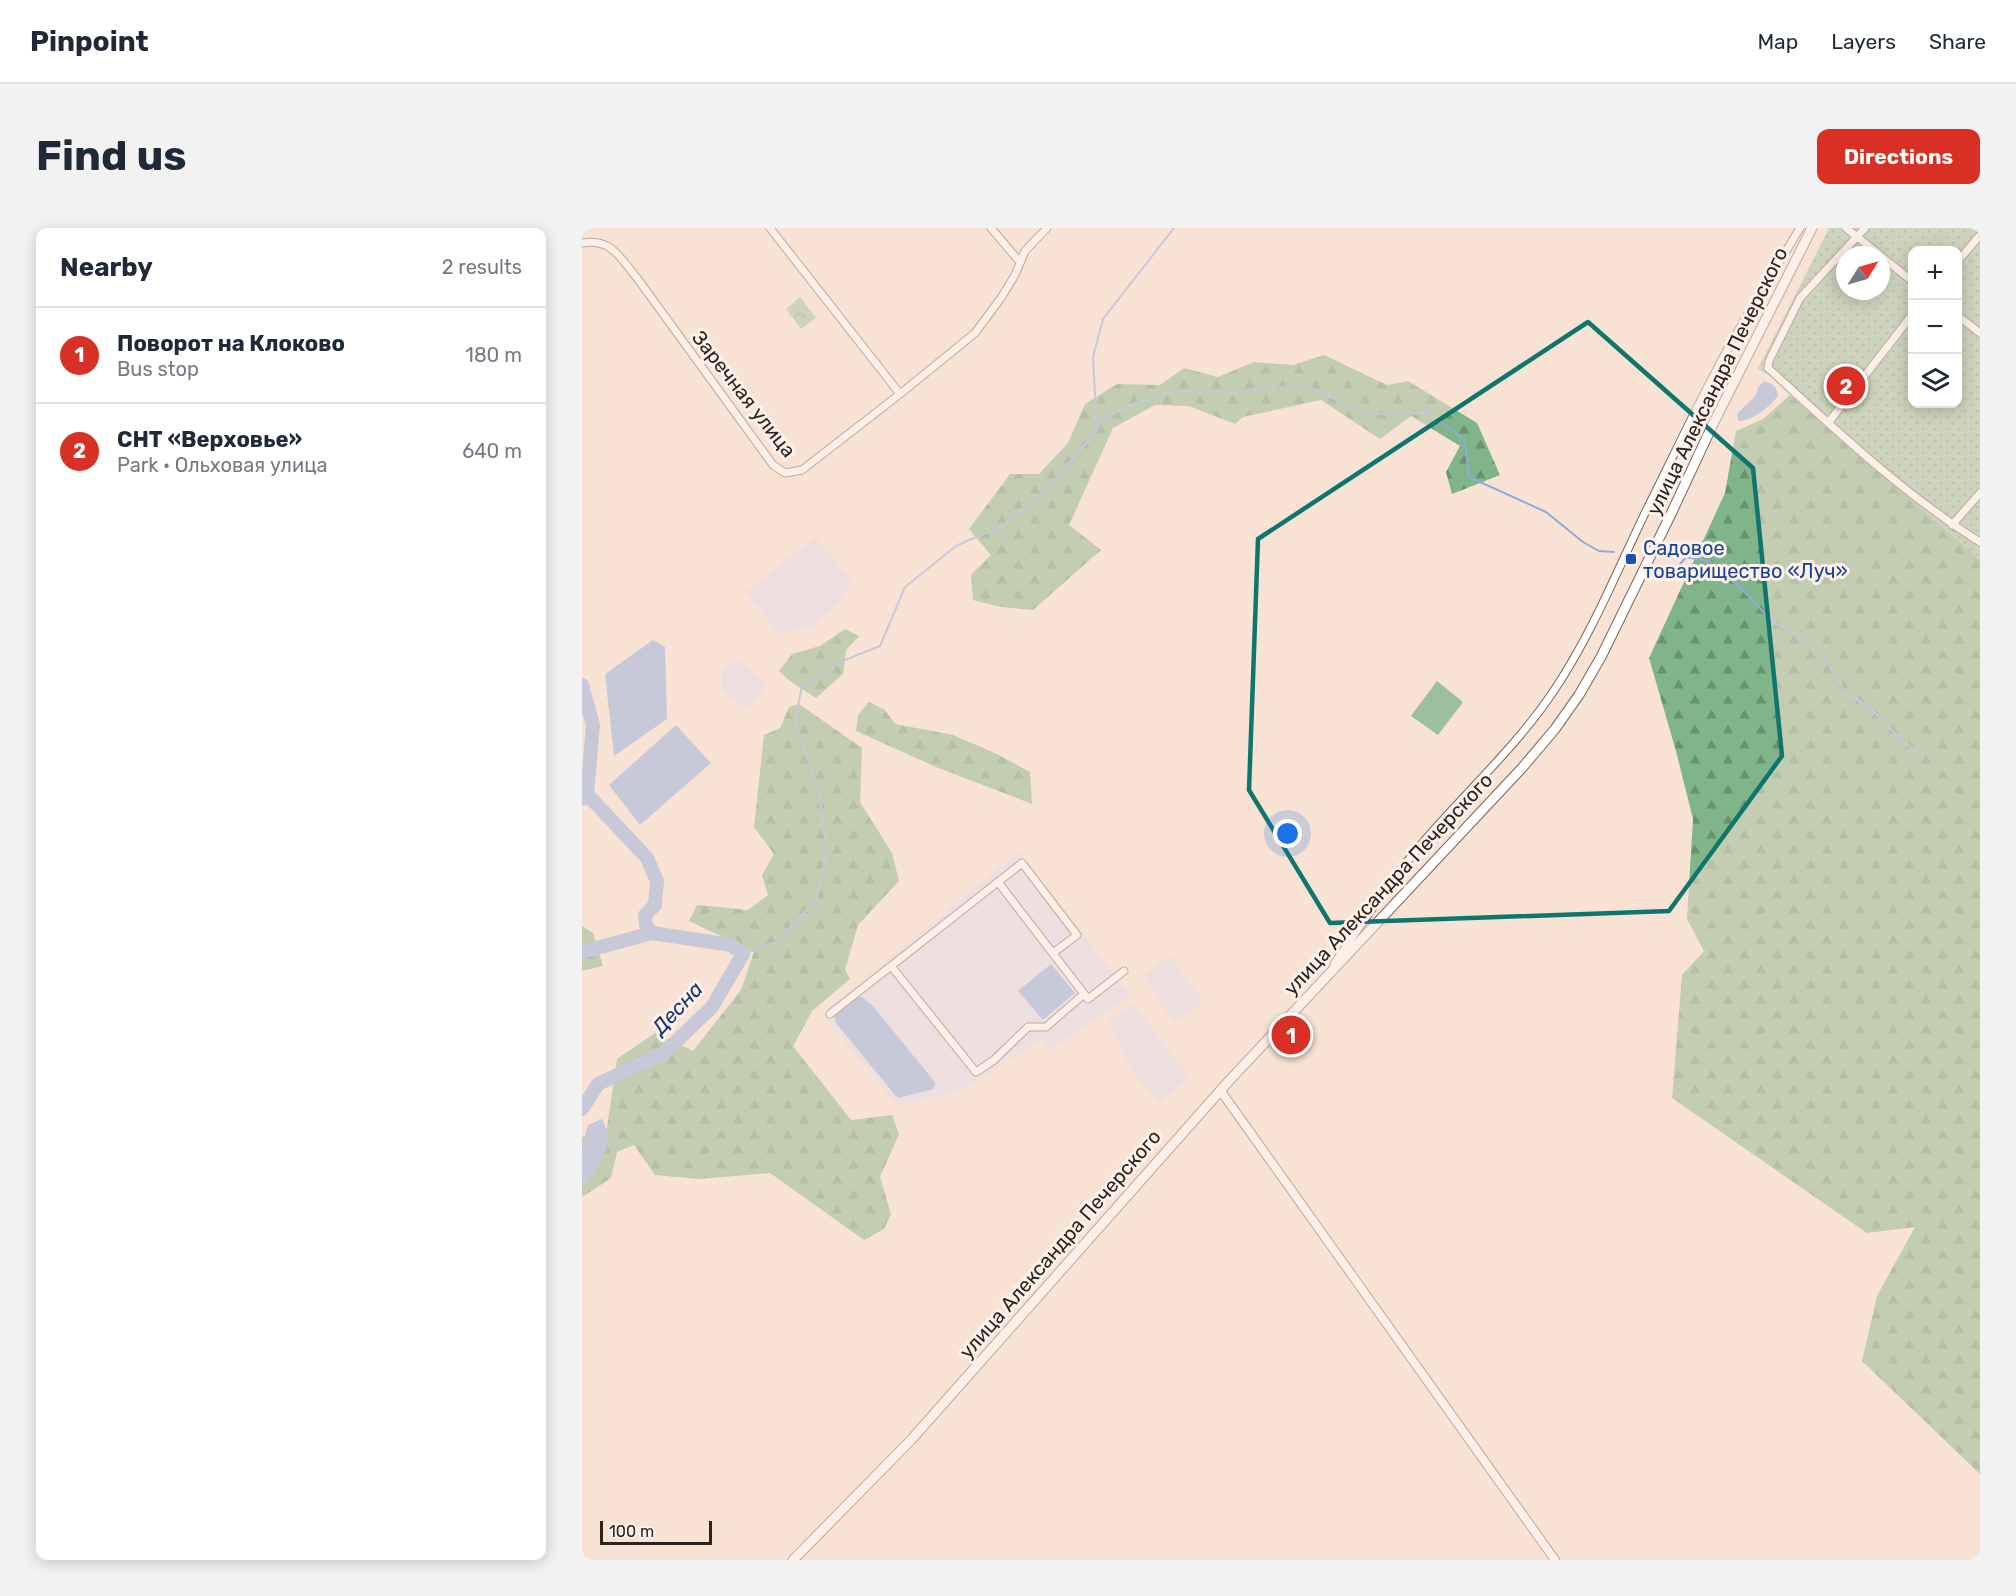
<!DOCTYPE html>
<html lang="en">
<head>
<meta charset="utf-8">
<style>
  :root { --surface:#fff; --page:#f2f2f3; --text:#1f2937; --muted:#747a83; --line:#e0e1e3; --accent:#d93025 }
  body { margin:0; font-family:Rubik,sans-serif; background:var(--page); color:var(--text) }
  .controls { position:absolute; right:18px; top:18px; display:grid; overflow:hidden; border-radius:12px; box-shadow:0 3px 15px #0003 }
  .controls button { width:54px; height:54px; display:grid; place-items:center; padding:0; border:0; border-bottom:2px solid var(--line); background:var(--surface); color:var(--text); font:30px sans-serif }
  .compass { position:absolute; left:1254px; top:18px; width:54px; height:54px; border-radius:50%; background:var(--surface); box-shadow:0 3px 15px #0003; rotate:53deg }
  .scale { position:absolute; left:18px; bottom:15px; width:112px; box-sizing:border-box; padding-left:6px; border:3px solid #2b241e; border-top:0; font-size:16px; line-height:21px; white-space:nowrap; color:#2b241e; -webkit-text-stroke:4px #fef1e9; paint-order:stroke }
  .you { position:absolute; left:706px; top:606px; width:21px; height:21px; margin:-15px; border:4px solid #fff; border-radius:50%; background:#1a73e8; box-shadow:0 0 0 9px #1a73e833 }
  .badge { display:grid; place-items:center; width:39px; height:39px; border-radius:50%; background:var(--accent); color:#fff; font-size:20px; font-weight:700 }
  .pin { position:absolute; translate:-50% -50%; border:3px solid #fff; box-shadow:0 2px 6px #0006 }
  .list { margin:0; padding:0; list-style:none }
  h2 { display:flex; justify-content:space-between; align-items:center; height:78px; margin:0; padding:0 24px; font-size:26px }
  h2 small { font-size:20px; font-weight:400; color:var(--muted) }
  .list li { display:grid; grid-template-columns:39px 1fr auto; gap:18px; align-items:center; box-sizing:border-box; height:96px; padding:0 24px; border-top:2px solid var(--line) }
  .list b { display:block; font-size:22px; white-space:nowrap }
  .list p { margin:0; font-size:20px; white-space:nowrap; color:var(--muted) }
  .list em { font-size:20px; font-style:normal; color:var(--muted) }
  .icon { flex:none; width:33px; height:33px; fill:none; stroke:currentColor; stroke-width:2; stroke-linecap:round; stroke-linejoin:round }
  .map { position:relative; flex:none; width:1398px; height:1332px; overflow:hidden; border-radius:12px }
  header { display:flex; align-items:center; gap:36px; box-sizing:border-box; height:84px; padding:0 30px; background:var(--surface); border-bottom:2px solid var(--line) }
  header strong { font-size:28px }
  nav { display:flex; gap:33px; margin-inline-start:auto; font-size:21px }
  .intro { display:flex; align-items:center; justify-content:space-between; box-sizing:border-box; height:144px; padding:0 36px }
  h1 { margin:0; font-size:42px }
  .button { padding:15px 27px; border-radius:12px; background:var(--accent); color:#fff; font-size:21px; font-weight:700 }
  main { display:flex; gap:36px; padding:0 36px }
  aside { flex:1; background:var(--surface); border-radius:12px; box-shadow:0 3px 15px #0003 }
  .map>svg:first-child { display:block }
  .industrial { fill:#e0d9ee }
  .grass { fill:#9ac09f }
  .forest { fill:url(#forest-firs) }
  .park { fill:url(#park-crowns) }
  .garden { fill:url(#garden-dots); fill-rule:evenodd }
  .water { fill:#8cacdf }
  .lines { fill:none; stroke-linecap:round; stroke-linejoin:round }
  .stream { stroke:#8cacdf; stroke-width:2 }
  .river { stroke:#8cacdf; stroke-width:14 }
  .minor-casing { stroke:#78665a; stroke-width:9 }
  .tertiary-casing { stroke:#78665a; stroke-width:10 }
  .secondary-casing { stroke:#78665a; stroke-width:11 }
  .minor { stroke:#fff; stroke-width:7 }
  .tertiary { stroke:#fff; stroke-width:8 }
  .secondary { stroke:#fff; stroke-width:9 }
  .marked { fill:none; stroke:#0f766e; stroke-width:4.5; stroke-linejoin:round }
  .transit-dot { fill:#1a4fb4; stroke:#fef1e9; stroke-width:2 }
  .labels { text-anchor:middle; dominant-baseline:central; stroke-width:6; stroke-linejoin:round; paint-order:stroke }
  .street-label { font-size:20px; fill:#2b241e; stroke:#fef1e9 }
  .transit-label { font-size:20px; fill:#164399; stroke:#fef1e9; text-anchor:start }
  .water-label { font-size:21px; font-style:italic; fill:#123874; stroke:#fef1e9 }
</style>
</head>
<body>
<header>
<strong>Pinpoint</strong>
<nav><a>Map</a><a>Layers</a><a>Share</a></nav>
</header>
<div class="intro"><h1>Find us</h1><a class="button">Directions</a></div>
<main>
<aside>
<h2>Nearby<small>2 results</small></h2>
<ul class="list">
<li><span class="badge">1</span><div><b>Поворот на Клоково</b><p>Bus stop</p></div><em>180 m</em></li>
<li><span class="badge">2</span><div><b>СНТ «Верховье»</b><p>Park · Ольховая улица</p></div><em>640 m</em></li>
</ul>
</aside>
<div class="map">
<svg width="1398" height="1332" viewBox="0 0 1398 1332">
  <defs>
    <pattern id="forest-firs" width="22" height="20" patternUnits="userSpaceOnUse" patternTransform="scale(1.5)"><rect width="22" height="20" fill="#80b489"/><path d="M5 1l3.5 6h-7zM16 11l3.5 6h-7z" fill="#69926f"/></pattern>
    <pattern id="park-crowns" width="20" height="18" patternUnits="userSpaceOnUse" patternTransform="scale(1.5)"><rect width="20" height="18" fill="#9ac09f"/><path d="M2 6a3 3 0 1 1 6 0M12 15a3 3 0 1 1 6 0" fill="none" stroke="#7e9c81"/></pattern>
    <pattern id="garden-dots" width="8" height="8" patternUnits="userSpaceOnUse" patternTransform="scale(1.5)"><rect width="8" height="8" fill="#9ac09f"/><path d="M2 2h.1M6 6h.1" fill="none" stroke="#7e9c81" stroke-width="1.8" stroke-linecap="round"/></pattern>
  </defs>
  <rect width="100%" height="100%" fill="#f7e2d4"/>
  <path class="industrial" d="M233,309l37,43 -13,23 -27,24 -33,6 -34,-40z
    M156,430l29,27 -20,25 -25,-21 1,-19z
    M436,624l113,143 -80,54 -9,-10 -77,49 -67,18 -76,-92z
    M589,727l32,47 -30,21 -30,-48z
    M551,776l56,72 -28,27 -28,-29 -25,-53z"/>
  <path class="grass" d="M855,453l26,21 -25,33 -27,-19z"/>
  <path class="forest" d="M742,127l63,30 21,-4 69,42 23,52 -48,19 -6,-22 14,-26 -49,-30 -31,23 -59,-39 -78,17 -8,7 -46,-18 -34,-1 -42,23 -44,97 32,25 -68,60 -32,-3 -28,-7 -2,-25 20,-20 -22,-26 41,-55h29l29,-31 17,-39 32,-20 43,1 24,-17 34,9 36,-15 39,3z
    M1208,167l190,164v915l-118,-113 15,-65 38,-69 -48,6 -195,-135 10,-123 22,-24 -17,-32 6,-100 -17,-68 -27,-93 76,-165 11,-62 27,-12z
    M263,401l14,7 -13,14 -3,24 -27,24 -26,-17 -11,-10 13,-17 28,-8z
    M287,474l16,8 10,14 58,11 44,19 33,18 2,32 -96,-37 -80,-36 2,-16z
    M217,476l63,44 -2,54 32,51 7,28 -41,44 -13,45 5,9 -38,32 -19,35 58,74 41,-5 7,19 -19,43 11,37 -7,15 -20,11 -94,-67 -71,6 -44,-4 -21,-30 -17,7 -6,26 -27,18 -2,-1v-58l25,-9 10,-69 38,-26 38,18 48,-61 13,-38 -65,-31 8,-16 51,5 20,-15 -6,-20 12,-21 -20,-27 10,-92 16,-7 9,-21z
    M0,698l11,7 10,33 -21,5z"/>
  <path class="park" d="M218,69l16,21 -15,11 -15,-20z"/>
  <path class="garden" d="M1247,0h151v331l-190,-164 -20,-19 -12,-7zM1330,22h46v154h-46zM1263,27h36v36h-36z"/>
  <path class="water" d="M1182,153c8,2 14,7 14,15 -8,10 -25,25 -39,25l-2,-4 1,-4 18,-18 2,-8z
    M71,412l12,7 2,72 -53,37 -9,-82z
    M94,497l35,38 -71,62 -31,-40z
    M469,736l24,29 -32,27 -25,-29z
    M273,769h7l10,8 62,76 1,4 -2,4 -34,9 -4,-3 -59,-72 -2,-6 3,-6z
    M20,891l8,18 -7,20 -17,29 -4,-5v-35l6,-21z"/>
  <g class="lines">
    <path class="stream" d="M515,193l39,-18 43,-12 51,2 32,-5 46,-1 61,27 61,-1 35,28 4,36 77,35 37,30 16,9 15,1
      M1086,351l18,-22 23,4 28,23 36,38 25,13 29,27 19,32 24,13 29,31 23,19
      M161,726l34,-12 40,-43 10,-47 -8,-60 -24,-70 7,-37 43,-25 35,-14 25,-59 51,-41 49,-22 43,-36 49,-58 -4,-73 10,-38 71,-91"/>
    <path class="river" d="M0,457l11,40 -6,69 -5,5
      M5,566l60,64 10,23 -2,24 -10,10 1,10 6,8
      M0,724l70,-19 79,12 12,9 -31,53 -48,46 -66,31 -16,25"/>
    <g class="minor-casing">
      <path id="minor" d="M188,0l130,166
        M409,0l28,33
        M1264,0l34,27
        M1283,0l-65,70 -31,63 -1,7c67,61 135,126 212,174
        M0,15c30,-5 38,15 55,35l136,187 12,8 17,-3 98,-76 75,-61 26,-35 14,-23 10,-24 22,-23
        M1299,28l31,25
        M1376,33l22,-26
        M1376,88l22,17
        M1246,195l84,-108
        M1370,297l28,-32
        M416,654l24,-19 55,72 -24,18
        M752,736c29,-42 57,-85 91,-124 44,-51 93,-95 130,-151 38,-57 63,-121 93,-182 23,-46 45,-93 69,-138 25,-48 55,-94 83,-141
        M309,738l85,106 18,-12 34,-33h18l38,-33
        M248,786l168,-132 90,117 36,-28"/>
    </g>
    <g class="tertiary-casing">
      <path id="tertiary" d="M638,862l335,470"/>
    </g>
    <g class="secondary-casing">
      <path id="secondary" d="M211,1332l118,-120 317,-358 294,-314 33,-39 24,-34 22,-38 70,-143 43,-92 98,-194"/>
    </g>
    <use href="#minor" class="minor"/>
    <use href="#tertiary" class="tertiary"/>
    <use href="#secondary" class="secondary"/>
  </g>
  <path d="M0 0H1398V1332H0ZM1006,94l165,146 29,288 -113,155 -339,12 -81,-133 9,-251z" fill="#f7e2d4" fill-opacity=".55" fill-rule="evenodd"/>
  <path class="marked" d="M1006,94l165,146 29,288 -113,155 -339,12 -81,-133 9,-251z"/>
  <rect class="transit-dot" x="1043" y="325" width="12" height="12" rx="3"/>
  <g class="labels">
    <g class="street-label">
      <text transform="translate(1135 153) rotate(-64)">улица Александра Печерского</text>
      <text transform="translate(162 166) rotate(52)">Заречная улица</text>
      <text transform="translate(806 656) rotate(-47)">улица Александра Печерского</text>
      <text transform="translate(478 1016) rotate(-49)">улица Александра Печерского</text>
    </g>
    <g class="transit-label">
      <text x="1061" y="320">Садовое<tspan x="1061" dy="23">товарищество «Луч»</tspan></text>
    </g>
    <g class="water-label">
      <text transform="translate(95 780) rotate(-47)">Десна</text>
    </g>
  </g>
</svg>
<div class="controls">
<button>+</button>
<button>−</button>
<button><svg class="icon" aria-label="layers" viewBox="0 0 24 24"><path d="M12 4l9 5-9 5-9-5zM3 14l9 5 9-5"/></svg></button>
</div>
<svg class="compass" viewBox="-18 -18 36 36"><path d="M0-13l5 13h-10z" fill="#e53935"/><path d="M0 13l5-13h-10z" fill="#747a83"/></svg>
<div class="scale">100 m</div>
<div class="you"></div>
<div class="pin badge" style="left:709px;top:807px">1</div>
<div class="pin badge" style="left:1264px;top:158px">2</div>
</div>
</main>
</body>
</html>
